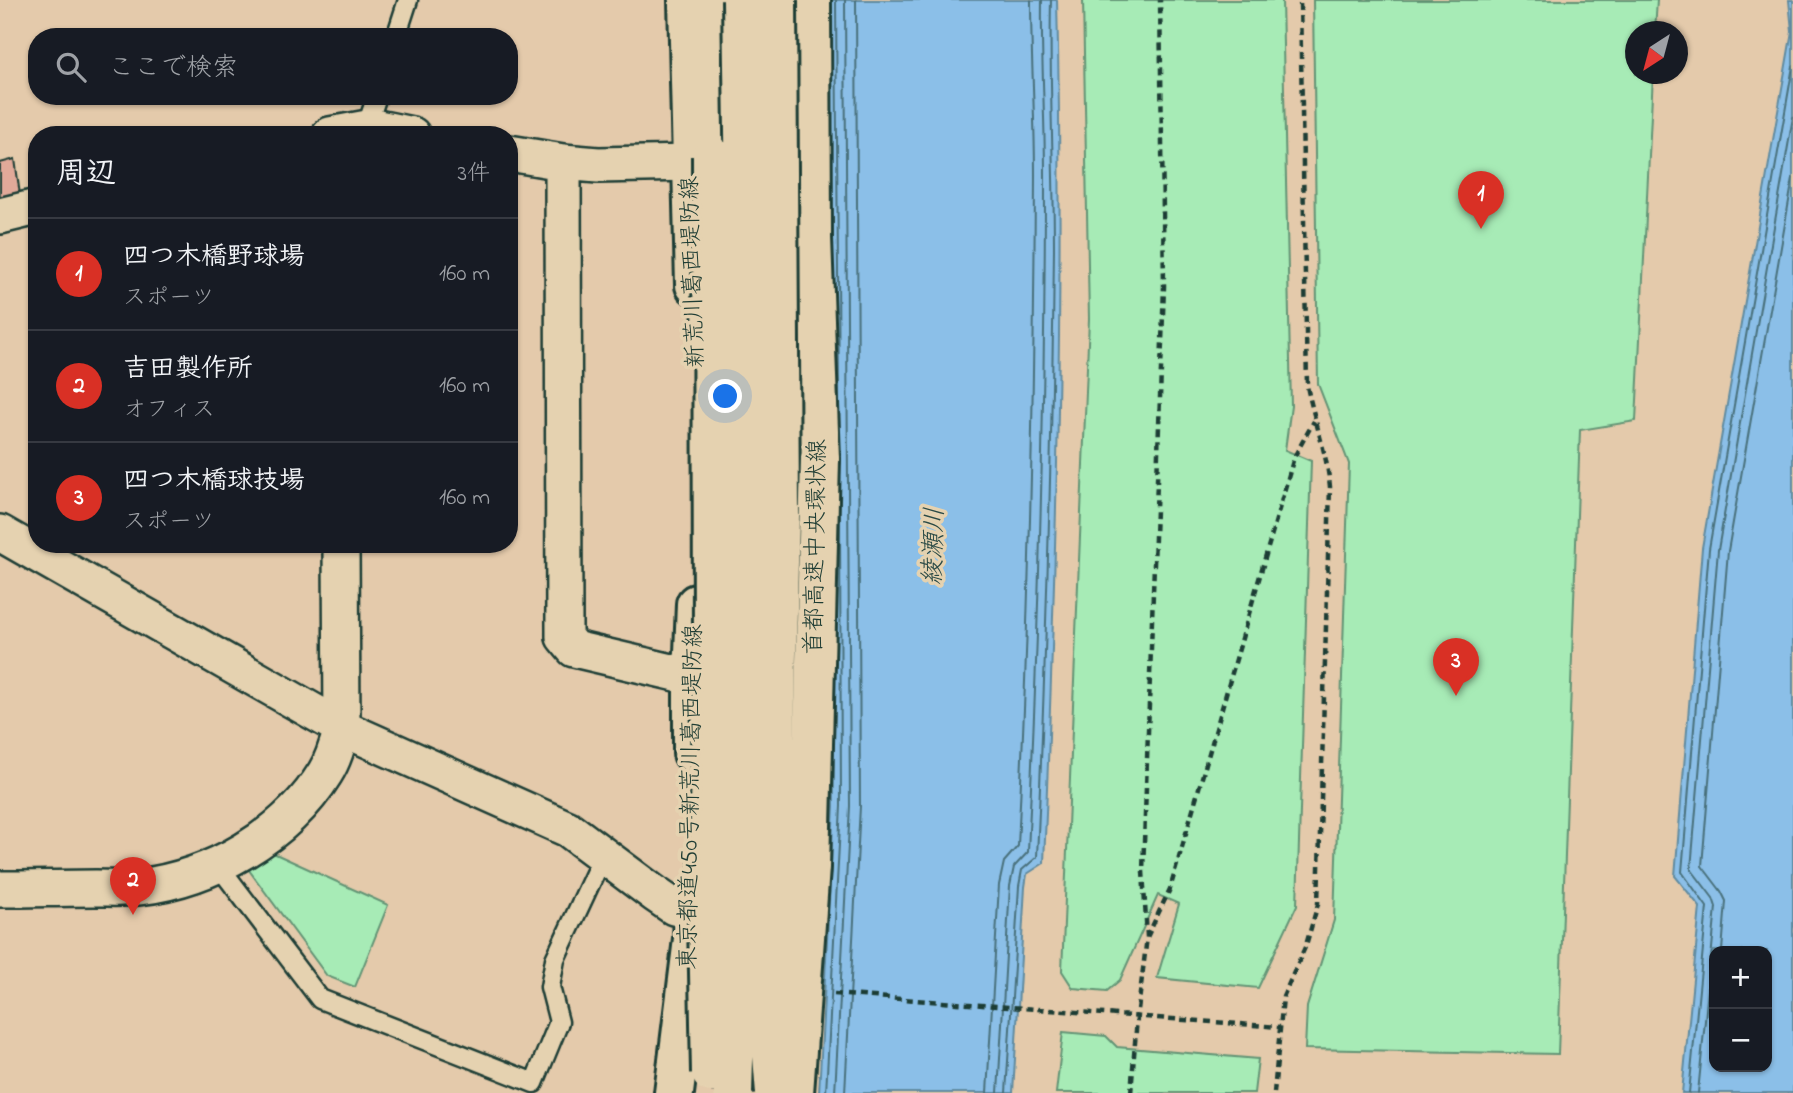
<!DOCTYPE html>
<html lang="ja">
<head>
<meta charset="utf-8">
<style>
  :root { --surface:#171b24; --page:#20242c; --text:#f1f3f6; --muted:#9ea1a6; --line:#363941; --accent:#d93025 }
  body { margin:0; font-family:"Indie Flower","Klee One",sans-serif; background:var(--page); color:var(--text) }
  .controls { position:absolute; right:21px; bottom:21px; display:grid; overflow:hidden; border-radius:14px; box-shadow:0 2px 5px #0004 }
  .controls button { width:63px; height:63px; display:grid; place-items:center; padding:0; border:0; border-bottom:2px solid var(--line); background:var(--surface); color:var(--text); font:35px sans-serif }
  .compass { position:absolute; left:1625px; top:21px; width:63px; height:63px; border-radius:50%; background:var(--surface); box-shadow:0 2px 5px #0004; rotate:216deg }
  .you { position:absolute; left:726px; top:397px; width:24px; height:24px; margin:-18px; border:5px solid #fff; border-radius:50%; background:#1a73e8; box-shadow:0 0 0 10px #1a73e833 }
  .badge { display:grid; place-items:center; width:46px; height:46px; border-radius:50%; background:var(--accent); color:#fff; font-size:23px; font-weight:700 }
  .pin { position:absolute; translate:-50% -58px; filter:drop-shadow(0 2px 4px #0008) }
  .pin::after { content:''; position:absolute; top:37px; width:24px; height:21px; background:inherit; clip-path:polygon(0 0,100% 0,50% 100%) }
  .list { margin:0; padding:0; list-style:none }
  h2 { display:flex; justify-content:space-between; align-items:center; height:91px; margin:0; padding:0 28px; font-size:30px }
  h2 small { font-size:23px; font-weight:400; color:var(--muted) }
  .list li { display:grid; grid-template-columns:46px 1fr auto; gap:21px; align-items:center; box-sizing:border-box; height:112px; padding:0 28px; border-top:2px solid var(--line) }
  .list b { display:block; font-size:26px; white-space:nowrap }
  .list p { margin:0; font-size:23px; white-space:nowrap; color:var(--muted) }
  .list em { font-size:23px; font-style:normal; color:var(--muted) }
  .icon { flex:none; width:38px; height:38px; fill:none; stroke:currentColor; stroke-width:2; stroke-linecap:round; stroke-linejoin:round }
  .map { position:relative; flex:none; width:1793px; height:1093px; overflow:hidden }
  .search { position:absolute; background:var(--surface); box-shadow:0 2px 5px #0004; left:28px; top:28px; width:490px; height:77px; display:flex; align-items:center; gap:18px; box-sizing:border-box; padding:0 24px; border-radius:28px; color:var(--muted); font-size:26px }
  .panel { position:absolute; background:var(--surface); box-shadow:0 2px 5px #0004; left:28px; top:126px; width:490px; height:427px; border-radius:28px }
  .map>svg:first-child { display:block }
  .green { fill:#a7ebb6; stroke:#639475; stroke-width:2 }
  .water { fill:#8bbfe8; stroke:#608ba0; stroke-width:2; fill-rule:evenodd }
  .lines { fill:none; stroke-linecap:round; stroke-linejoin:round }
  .shore { stroke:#4a717c; stroke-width:2 }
  .building { fill:#e1a999; stroke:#1f3d34; stroke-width:2 }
  .service-casing { stroke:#1f3d34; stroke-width:23 }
  .minor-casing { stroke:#1f3d34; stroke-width:40 }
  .secondary-casing { stroke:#1f3d34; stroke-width:44 }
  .motorway-casing { stroke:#1f3d34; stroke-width:44 }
  .path { stroke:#1f3d34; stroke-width:4.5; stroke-dasharray:7 5; stroke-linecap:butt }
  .service { stroke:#e5d2b0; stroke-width:18 }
  .minor { stroke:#e5d2b0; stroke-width:35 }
  .secondary { stroke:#e5d2b0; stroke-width:38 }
  .motorway { stroke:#e5d2b0; stroke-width:38 }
  .motorway-bridge-casing { stroke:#1f3d34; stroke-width:44; stroke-linecap:butt }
  .motorway-bridge { stroke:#e5d2b0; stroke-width:38 }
  .labels { text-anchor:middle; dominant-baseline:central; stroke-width:7; stroke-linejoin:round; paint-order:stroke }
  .street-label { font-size:24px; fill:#1f3d34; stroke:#e5d2b0 }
  .water-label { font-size:26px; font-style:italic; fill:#2a4a46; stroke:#e5d2b0 }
</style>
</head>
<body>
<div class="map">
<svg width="1793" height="1093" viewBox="0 0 1793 1093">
  <rect width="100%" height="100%" fill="#e4caab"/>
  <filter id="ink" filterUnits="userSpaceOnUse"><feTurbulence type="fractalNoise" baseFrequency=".0143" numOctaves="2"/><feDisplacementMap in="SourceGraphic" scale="14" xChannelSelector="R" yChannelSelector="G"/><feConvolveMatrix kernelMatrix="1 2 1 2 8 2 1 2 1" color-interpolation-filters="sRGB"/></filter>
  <g filter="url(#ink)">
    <path class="green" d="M1083,0h199l9,406 -6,44 26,11 -14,444 -39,83 -101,-10 22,-74 -21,-9 -38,85 -13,11 -34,-3 -11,-17 27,-652z
      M1313,0h344l-2,31 -19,1v42h17l-17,347 -56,9 -22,624 -253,-5 2,-42 27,-87 15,-456 -31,-80z
      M269,851l119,54 -33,82 -28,-11 -81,-110z
      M1063,1032l43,4 11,11 141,12 -4,34h-198z"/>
    <path class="water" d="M829,0h228c7,288 -1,575 -13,863l-17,11 -2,13 -12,206h-194l15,-287z
      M1789,0h4v1093h-111l18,-186 -25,-31 27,-328 90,-517zM1714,951h53v116h-53z"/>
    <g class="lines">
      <path class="shore" d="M836,0l3,406
        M1722,951l4,-50 -5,-10 -19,-25 26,-315 65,-373
        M826,1093l15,-287 -1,-292
        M835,1093l15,-287 -5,-806
        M845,1093l15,-287 -4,-806
        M987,1093l12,-208 5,-23 14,-16c11,-223 16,-447 17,-671 0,-59 -4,-117 -4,-175
        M998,1093l12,-207 4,-19 14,-15c11,-226 17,-452 17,-677 0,-59 -4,-117 -3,-175
        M1006,1093l13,-207 3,-16 15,-13c9,-203 15,-405 17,-608 0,-83 -5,-166 -3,-249
        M1689,1093l18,-186 -25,-35 27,-323 84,-483
        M1698,1093l18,-186 -3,-9 -22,-29 27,-319 75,-433"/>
    </g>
    <path class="building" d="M15,159l5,36 -20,4v-36z"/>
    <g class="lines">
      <g class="service-casing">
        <path id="service" d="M396,37l12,-37
          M366,128l11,-32
          M218,865l102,134 214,84 25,-61 -9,-35 5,-28 48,-103"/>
      </g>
      <g class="minor-casing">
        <path id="minor" d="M330,135l43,-8 39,8
          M509,153l54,9 35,3 93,-2
          M563,162l1,475 10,12 119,28
          M0,216l37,-9
          M0,533l342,195 226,101 87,65 19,13 20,5
          M0,889c32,0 64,-1 96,-1 14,0 29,1 43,-1 73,-9 147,-51 186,-114 9,-14 13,-30 17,-45l-1,-184"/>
      </g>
      <g class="secondary-casing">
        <path id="secondary" d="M688,0l7,285
          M693,753v-76l3,-73
          M674,1093l19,-154 1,-24"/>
      </g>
      <g class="motorway-casing">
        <path id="motorway" d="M709,0l3,156
          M811,0l1,238 8,221"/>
      </g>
      <path class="path" d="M1147,937l23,-48 124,-432 20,-36
        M834,994l446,33
        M1131,1093l6,-75 10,-81 -4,-66 21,-585 -4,-286
        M1274,1093l9,-96 23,-52 12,-41 12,-417c-3,-34 -16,-67 -23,-101l-7,-386"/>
      <use href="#service" class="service"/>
      <use href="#minor" class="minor"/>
      <use href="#secondary" class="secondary"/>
      <use href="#motorway" class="motorway"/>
      <g class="motorway-bridge-casing">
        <path id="motorway-bridge" d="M711,1073l-3,-151 5,-271 -1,-495
          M733,1093l17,-573 -8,-520
          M775,1093l-6,-75 11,-502 -3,-516
          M794,1093l16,-226 10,-408"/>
      </g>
      <use href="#motorway-bridge" class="motorway-bridge"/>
    </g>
  </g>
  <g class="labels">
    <g class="street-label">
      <text transform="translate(694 272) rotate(-92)">新荒川葛西堤防線</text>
      <text transform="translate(817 547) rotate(-89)">首都高速中央環状線</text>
      <text transform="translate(692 797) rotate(-89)">東京都道450号新荒川葛西堤防線</text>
    </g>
    <g class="water-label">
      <text transform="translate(935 546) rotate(-88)">綾瀬川</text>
    </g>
  </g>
</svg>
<div class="controls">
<button>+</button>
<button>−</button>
</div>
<svg class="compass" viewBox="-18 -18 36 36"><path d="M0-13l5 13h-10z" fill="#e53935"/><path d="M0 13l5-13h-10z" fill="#9ea1a6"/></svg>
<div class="you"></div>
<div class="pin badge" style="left:1481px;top:229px">1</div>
<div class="pin badge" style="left:133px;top:915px">2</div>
<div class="pin badge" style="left:1456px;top:696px">3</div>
<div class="search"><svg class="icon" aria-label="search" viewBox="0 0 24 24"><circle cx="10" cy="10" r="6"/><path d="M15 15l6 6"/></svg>ここで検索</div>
<section class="panel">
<h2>周辺<small>3件</small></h2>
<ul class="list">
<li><span class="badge">1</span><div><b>四つ木橋野球場</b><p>スポーツ</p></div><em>160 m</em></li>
<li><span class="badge">2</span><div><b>吉田製作所</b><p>オフィス</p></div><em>160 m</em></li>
<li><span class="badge">3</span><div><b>四つ木橋球技場</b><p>スポーツ</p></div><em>160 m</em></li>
</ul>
</section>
</div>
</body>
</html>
